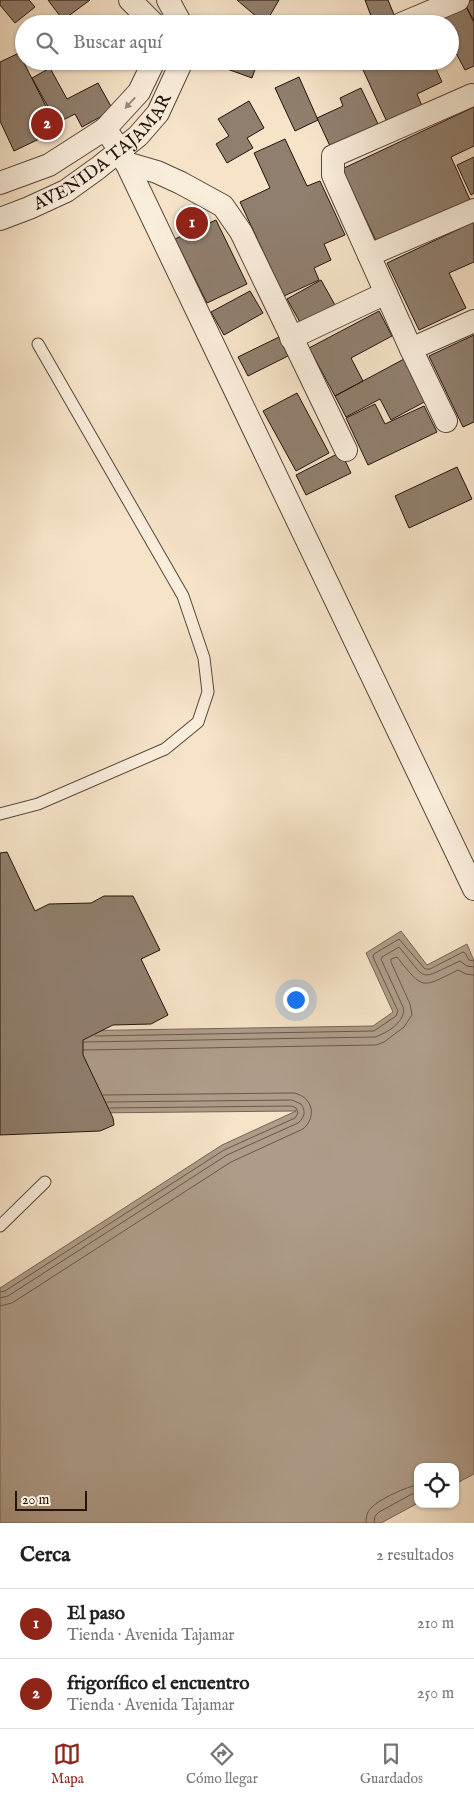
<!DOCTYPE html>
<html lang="es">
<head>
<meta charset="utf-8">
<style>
  :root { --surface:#fff; --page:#f2f2f2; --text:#222; --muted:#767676; --line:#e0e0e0; --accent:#8f2418 }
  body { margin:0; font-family:"IM FELL English",serif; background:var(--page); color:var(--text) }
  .controls { position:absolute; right:15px; bottom:15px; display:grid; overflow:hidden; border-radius:10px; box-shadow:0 1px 4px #0004 }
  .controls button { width:45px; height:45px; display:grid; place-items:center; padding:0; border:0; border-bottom:1px solid var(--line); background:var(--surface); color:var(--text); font:25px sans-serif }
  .scale { position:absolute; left:15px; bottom:12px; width:72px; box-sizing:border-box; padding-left:5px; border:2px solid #22130d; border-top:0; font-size:14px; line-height:18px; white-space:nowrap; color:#22130d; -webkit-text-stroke:4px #f9eddb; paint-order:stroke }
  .you { position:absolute; left:295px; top:999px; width:18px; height:18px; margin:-12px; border:4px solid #fff; border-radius:50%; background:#1a73e8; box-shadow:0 0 0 8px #1a73e833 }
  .badge { display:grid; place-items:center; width:32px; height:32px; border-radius:50%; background:var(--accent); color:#fff; font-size:16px; font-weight:700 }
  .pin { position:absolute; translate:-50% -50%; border:2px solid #fff; box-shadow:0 1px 5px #0006 }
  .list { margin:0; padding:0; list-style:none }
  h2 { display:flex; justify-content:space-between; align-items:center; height:65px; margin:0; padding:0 20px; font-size:21px }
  h2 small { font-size:16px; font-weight:400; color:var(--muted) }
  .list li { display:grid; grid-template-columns:32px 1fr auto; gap:15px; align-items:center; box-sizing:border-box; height:70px; padding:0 20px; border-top:1px solid var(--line) }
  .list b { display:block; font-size:19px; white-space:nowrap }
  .list p { margin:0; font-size:16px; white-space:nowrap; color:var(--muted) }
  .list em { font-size:16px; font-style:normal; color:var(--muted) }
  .icon { flex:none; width:28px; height:28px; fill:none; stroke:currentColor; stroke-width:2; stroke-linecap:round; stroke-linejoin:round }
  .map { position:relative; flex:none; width:474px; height:1523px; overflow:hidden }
  .search { position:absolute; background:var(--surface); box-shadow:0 1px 4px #0004; left:15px; right:15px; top:15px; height:55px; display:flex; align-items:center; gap:12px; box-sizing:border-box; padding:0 18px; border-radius:28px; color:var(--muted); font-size:19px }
  .sheet { height:205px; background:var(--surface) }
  nav { display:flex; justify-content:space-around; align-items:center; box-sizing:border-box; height:70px; border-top:1px solid var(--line); background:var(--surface); font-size:14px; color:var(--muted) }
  nav a { display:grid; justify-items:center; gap:2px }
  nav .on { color:var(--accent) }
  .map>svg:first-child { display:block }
  .water { fill:#ae9c88; stroke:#766557 }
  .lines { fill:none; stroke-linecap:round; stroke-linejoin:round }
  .shore { stroke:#68584a; stroke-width:1 }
  .building { fill:#907f6e; stroke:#22130d }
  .lane-casing { stroke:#57473c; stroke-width:13 }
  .street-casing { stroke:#57473c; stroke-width:24 }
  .lane { stroke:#f9eddb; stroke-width:11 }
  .street { stroke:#f9eddb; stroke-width:22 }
  .oneway { fill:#988b7e }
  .labels { text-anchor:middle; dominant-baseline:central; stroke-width:4; stroke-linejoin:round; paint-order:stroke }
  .street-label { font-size:18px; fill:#22130d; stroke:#f9eddb }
</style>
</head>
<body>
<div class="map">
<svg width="474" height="1523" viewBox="0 0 474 1523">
  <rect width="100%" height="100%" fill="#f6e3c8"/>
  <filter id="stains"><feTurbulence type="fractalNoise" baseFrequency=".004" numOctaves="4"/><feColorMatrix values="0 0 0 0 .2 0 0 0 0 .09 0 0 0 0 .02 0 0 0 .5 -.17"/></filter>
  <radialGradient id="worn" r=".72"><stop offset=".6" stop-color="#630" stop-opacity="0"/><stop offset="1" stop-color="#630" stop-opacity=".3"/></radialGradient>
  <path class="water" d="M401,931l26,34 40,-21 7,17v513l-19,10v-17h-37v36l-37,20h-381v-235l222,-143 74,-34 -207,2 -89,-81 373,-6 20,-14 -27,-59z"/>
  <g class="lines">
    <path class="shore" d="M95,1036l279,-5 22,-15 2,-5 -25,-54 1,-3 25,-15 26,30h5l33,-17 2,1 4,7 5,1
      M84,1042l291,-5c12,-4 32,-16 28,-30l-22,-48 1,-2 17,-10c30,35 17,34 61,14l7,5 7,1
      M84,1050l292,-5 8,-3 20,-15 8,-12 -2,-11 -19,-42v-3l6,-2c27,34 24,31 61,13l8,4 8,1
      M0,1292l5,-1 219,-141 71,-32 3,-5 -2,-5 -4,-2 -182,2
      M0,1298l8,-2 219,-141 71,-32c7,-6 8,-12 3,-19l-9,-4 -185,2
      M0,1306l12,-3 219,-141 72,-33c14,-12 10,-32 -9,-36l-191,2
      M366,1523c0,-6 1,-11 5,-15 7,-8 36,-22 47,-23
      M374,1523l1,-7 4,-4 33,-18 6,-1"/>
  </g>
  <path class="building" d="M0,0h29l6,7 -20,16 -15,-18z
    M48,0h42l-27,20z
    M237,0h42l-14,24z
    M365,0h23l7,17 -21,7z
    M472,0h2v21l-9,-17z
    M464,2l10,21v43l-9,4 -9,-17 -6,3v-32h-29z
    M19,53l39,77 -44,21 -14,-30v-59z
    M218,61h40l-6,17 -36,-13z
    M359,61h57l4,8 13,-7 9,20 -25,12 5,12 -35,16z
    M50,68l17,31 31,-16 15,27 -31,17 -7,-13 -18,9 -25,-45z
    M299,77l19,43 -23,11 -20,-43z
    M361,88l17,36 -48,22 -13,-28 26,-12 -3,-8z
    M249,101l15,27 -17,10 6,10 -26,15 -11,-19 13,-8 -11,-17z
    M474,107v39l-23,11 19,43 -93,43 -35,-74z
    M285,139l22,47 13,-5 25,54 -21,9 7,16 -17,8 5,12 -35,16 -44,-94 30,-14 -16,-35z
    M474,157v36l-3,2 -14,-30z
    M216,220l31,64 -40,19 -32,-64z
    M474,222v40l-25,11 17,35 -47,22 -32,-67z
    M321,280l14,25 -34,19 -14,-25z
    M250,291l13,22 -39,22 -13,-23z
    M379,311l13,25 -41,22 12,23 -28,15 -26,-48z
    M474,335v87l-11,5 -34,-71z
    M279,337l9,19 -40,20 -10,-19z
    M404,359l22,42 -35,19 -11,-21 -34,18 -11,-21z
    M297,393l32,60 -33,18 -33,-60z
    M375,404l10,20 39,-18 13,26 -69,33 -22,-47z
    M341,452l10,21 -45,22 -10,-20z
    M457,467l15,32 -63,29 -14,-32z
    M7,852l28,59 14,-7 42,-1 13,-7h29l27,54 -19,9 27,56 -17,9 -38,1 -30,15v15l30,63 1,7 -14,6 -100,4v-282z"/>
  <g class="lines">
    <g class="lane-casing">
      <path id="lane" d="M0,814l38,-10 127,-55 33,-27 10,-30 -4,-34 -21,-62 -145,-252
        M0,1226l45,-44"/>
    </g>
    <g class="street-casing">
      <g id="street">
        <path d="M130,0l24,24"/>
        <path d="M168,0l13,24"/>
        <path d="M401,24l57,-24"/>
        <path d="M105,129l15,21 354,739"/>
        <path d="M126,163l31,9 24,11 42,23 18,26 105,218"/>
        <path d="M0,183l49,-18 56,-36 34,-37 15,-31"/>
        <path id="s1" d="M0,219l29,-11 37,-17 32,-23 40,-32 20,-23 24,-52"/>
        <path d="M369,255l105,-45"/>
        <path d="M291,338l95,-45"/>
        <path d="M411,349l63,-28"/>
        <path d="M446,421l-35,-72 -78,-174v-19l139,-61"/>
      </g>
    </g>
    <use href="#lane" class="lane"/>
    <use href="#street" class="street"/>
  </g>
  <defs><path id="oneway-solid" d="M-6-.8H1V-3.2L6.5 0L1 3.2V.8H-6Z" transform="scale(1.25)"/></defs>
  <use class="oneway" href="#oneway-solid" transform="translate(130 103) rotate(133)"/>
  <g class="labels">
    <g class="street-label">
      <text stroke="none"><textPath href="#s1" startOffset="125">AVENIDA TAJAMAR</textPath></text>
    </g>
  </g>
  <rect width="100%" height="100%" filter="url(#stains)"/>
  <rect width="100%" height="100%" fill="url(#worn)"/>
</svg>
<div class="controls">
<button><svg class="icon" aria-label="locate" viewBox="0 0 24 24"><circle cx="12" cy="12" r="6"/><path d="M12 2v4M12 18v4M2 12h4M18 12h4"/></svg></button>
</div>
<div class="scale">20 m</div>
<div class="you"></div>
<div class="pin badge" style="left:192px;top:223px">1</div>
<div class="pin badge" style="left:47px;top:124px">2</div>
<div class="search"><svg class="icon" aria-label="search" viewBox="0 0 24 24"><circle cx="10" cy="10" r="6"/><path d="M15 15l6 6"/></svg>Buscar aquí</div>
</div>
<section class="sheet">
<h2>Cerca<small>2 resultados</small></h2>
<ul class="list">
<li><span class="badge">1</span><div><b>El paso</b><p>Tienda · Avenida Tajamar</p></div><em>210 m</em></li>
<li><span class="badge">2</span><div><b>frigorífico el encuentro</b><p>Tienda · Avenida Tajamar</p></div><em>250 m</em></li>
</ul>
</section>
<nav>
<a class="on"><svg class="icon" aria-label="map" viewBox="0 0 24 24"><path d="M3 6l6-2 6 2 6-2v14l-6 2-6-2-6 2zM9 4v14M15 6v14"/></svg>Mapa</a>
<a><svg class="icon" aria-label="directions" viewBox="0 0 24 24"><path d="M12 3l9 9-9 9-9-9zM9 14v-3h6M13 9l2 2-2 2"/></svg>Cómo llegar</a>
<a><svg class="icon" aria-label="saved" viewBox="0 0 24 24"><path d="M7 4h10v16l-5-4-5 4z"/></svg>Guardados</a>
</nav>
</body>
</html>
